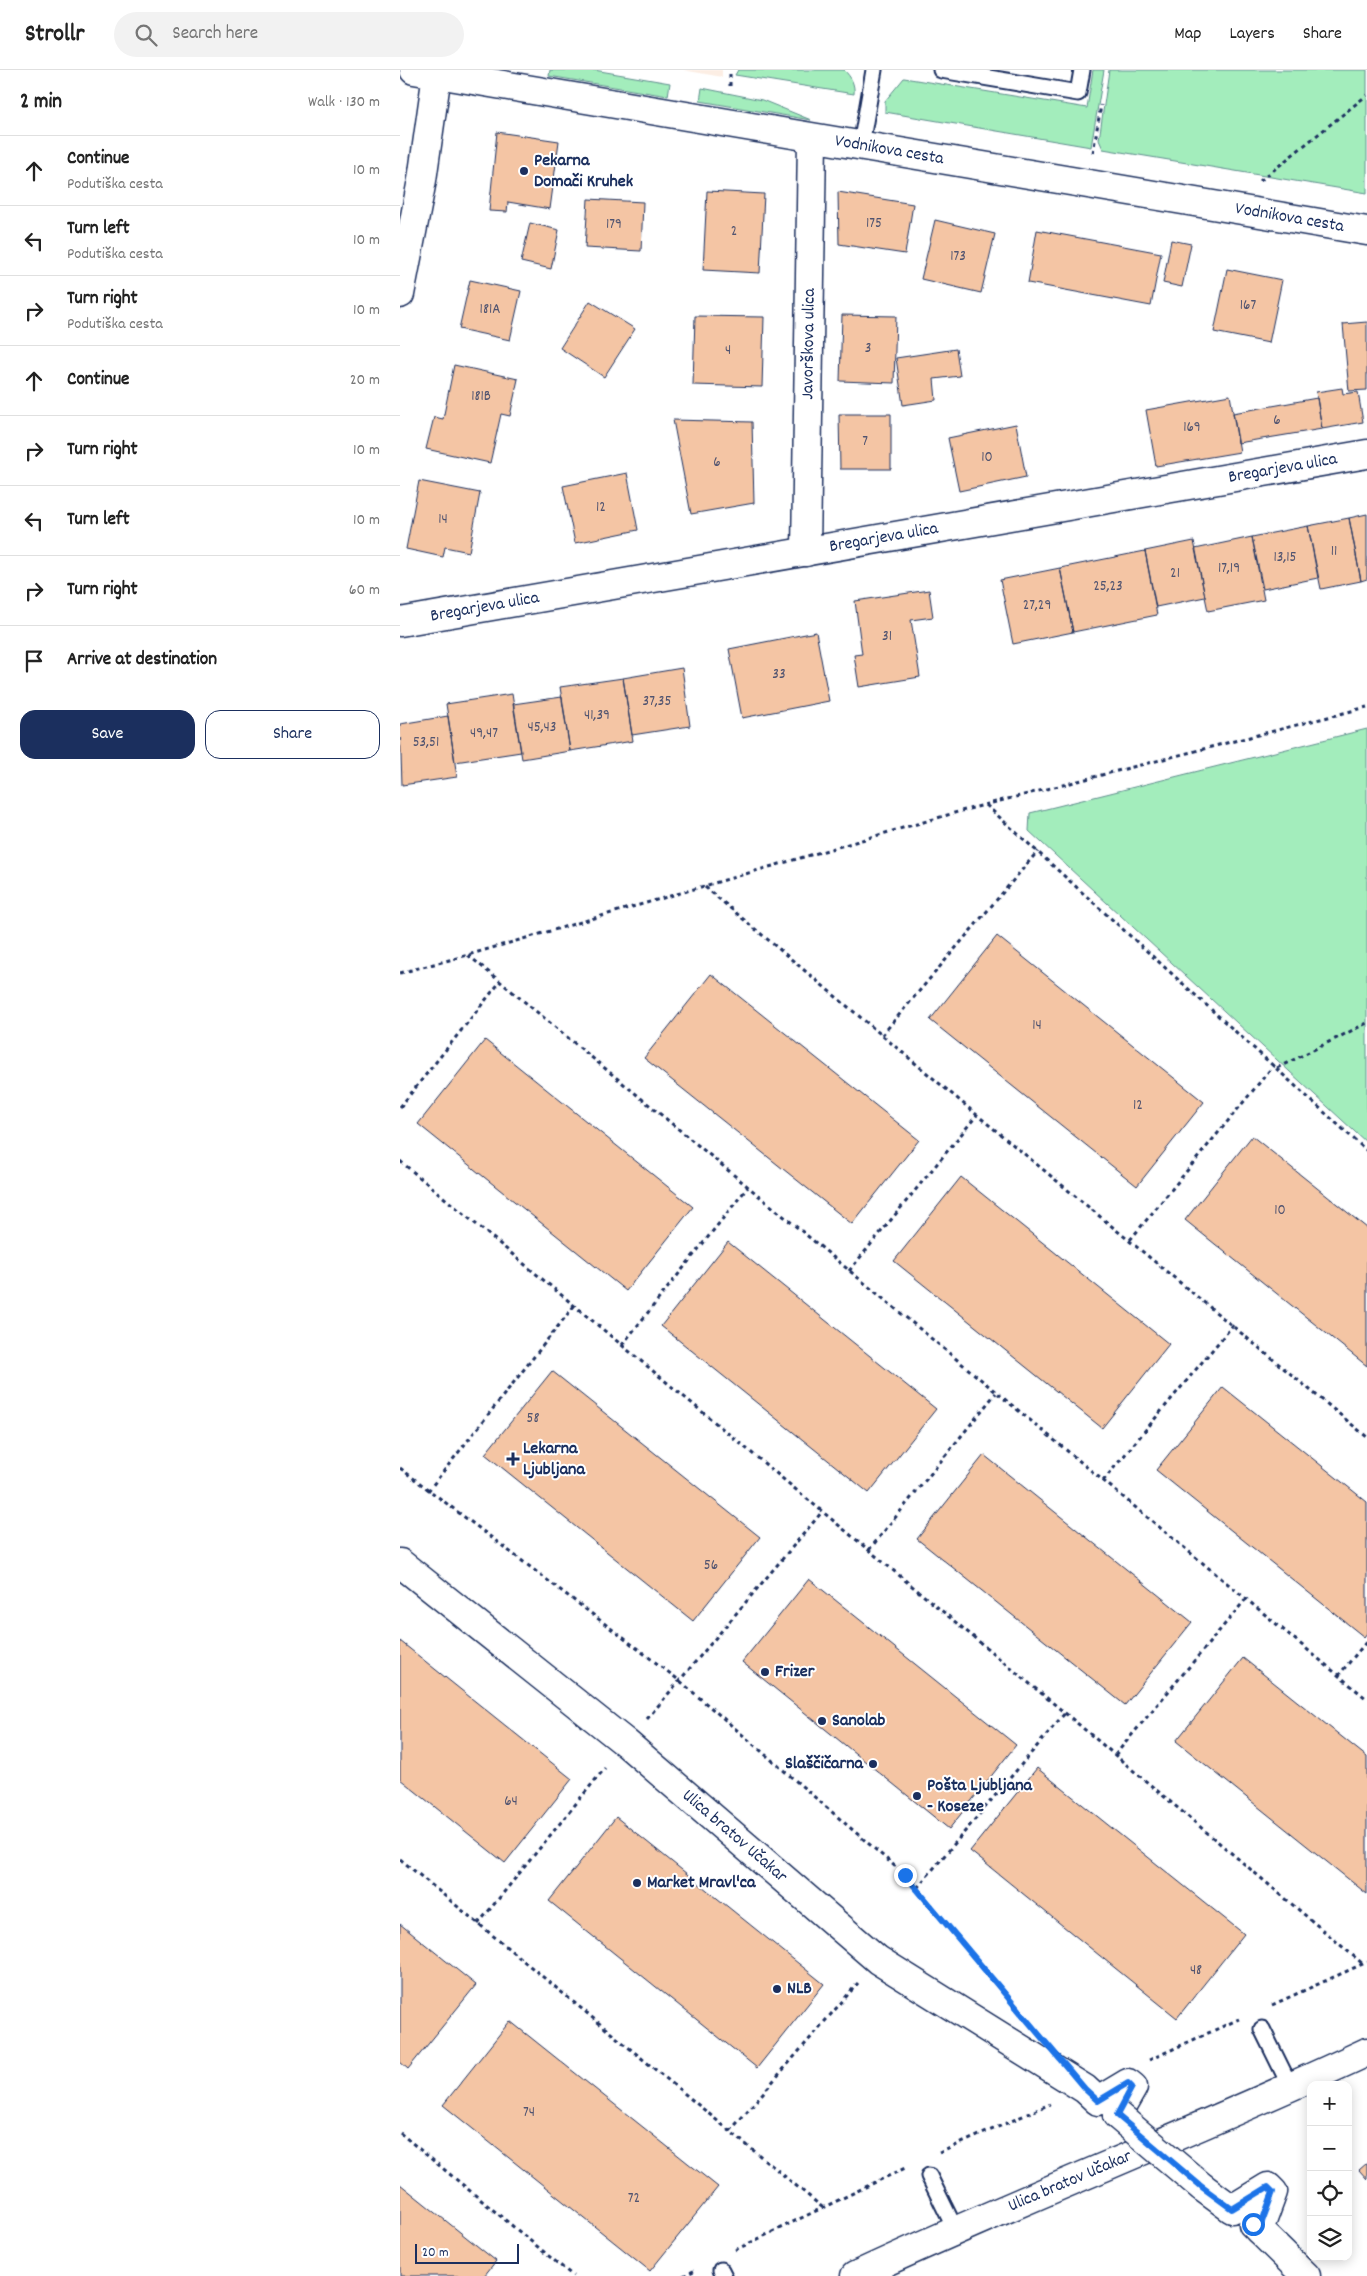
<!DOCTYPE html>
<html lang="en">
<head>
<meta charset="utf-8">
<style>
  :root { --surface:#fff; --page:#f2f2f2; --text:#222; --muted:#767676; --line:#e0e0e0; --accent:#1b2f5e }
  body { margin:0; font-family:Dekko,sans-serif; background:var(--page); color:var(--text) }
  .controls { position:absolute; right:15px; bottom:15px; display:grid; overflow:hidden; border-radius:10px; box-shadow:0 2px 12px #0003 }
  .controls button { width:45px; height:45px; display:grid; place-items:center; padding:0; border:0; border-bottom:1px solid var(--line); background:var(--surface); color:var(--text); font:25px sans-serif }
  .scale { position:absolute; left:15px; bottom:12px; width:104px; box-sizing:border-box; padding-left:5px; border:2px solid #1b2f5e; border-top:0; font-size:14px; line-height:18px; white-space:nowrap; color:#1b2f5e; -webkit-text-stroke:4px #fff; paint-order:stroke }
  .stop { position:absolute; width:15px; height:15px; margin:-11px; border:4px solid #1a73e8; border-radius:50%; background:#fff }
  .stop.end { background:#1a73e8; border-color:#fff; box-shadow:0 1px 5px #0008 }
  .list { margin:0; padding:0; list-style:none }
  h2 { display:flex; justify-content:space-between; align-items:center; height:65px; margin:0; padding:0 20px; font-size:21px }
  h2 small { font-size:16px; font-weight:400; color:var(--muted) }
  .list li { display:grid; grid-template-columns:32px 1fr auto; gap:15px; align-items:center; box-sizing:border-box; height:70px; padding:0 20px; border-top:1px solid var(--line) }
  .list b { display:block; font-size:19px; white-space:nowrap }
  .list p { margin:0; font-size:16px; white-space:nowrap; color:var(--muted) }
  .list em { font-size:16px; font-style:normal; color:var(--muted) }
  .actions { display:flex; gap:10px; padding:15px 20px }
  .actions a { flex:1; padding:11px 0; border:1px solid var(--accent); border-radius:15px; text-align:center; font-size:18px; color:var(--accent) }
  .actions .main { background:var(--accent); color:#fff }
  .icon { flex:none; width:28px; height:28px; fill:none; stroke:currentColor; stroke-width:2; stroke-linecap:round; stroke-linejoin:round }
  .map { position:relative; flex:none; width:967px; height:2206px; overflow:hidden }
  header { display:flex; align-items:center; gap:30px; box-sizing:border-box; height:70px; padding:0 25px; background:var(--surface); border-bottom:1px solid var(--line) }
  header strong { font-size:24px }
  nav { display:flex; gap:28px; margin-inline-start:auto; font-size:18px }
  .search { width:350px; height:45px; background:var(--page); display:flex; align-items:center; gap:12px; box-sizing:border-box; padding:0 18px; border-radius:28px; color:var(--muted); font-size:19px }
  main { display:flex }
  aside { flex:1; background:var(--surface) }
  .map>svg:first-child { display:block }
  .built { fill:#fceee4 }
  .green { fill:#a3edbc; stroke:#5f8e8d }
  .building { fill:#f4c5a4; stroke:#1b2f5e }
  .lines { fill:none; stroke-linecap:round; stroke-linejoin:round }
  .lane-casing { stroke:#1b2f5e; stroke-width:19 }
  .street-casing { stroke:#1b2f5e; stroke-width:31 }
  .secondary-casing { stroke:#1b2f5e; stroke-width:31 }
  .path { stroke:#1b2f5e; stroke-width:3; stroke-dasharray:4 4; stroke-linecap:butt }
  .lane { stroke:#fff; stroke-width:15 }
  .street { stroke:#fff; stroke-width:28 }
  .secondary { stroke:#fff; stroke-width:28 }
  .street-bridge-casing { stroke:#1b2f5e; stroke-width:31; stroke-linecap:butt }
  .street-bridge { stroke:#fff; stroke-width:28 }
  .route { stroke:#1a73e8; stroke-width:6 }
  .poi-dot { fill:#1b2f5e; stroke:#fff; stroke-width:2 }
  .labels { text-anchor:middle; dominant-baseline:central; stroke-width:4; stroke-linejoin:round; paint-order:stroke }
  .number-label { font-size:15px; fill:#515470 }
  .street-label { font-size:18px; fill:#1b2f5e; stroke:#fff }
  .poi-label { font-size:18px; font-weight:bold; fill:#1b2f5e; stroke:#fff; text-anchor:start }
</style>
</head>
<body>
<header>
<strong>Strollr</strong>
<div class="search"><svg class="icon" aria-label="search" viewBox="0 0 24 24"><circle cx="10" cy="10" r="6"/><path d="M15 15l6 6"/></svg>Search here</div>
<nav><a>Map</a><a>Layers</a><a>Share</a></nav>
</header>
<main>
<aside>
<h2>2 min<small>Walk · 130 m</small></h2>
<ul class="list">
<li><svg class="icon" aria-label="ahead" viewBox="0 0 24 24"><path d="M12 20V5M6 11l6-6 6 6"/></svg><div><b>Continue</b><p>Podutiška cesta</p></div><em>10 m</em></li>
<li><svg class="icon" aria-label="left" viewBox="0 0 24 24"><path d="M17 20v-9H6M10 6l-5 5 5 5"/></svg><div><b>Turn left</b><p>Podutiška cesta</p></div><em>10 m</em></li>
<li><svg class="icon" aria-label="right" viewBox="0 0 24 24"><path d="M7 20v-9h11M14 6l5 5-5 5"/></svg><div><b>Turn right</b><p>Podutiška cesta</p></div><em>10 m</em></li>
<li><svg class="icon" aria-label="ahead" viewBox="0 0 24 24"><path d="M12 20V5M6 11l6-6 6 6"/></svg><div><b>Continue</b></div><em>20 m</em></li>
<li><svg class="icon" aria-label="right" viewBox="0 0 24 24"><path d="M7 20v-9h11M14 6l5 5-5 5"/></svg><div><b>Turn right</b></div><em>10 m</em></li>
<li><svg class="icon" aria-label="left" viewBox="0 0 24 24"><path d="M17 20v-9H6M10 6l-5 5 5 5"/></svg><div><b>Turn left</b></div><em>10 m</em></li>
<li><svg class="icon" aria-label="right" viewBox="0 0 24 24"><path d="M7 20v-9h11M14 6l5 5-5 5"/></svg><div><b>Turn right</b></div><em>60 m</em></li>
<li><svg class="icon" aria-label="arrive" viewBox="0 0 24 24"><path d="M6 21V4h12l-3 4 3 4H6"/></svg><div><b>Arrive at destination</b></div></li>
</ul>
<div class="actions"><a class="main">Save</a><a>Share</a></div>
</aside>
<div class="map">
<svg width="967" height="2206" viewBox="0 0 967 2206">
  <rect width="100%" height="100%" fill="#fff"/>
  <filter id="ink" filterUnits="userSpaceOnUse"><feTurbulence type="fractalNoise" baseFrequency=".02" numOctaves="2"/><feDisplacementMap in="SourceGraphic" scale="10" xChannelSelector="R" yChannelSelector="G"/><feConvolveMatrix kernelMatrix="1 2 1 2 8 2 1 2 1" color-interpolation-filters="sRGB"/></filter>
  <g filter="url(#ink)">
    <path class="built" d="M283,0h39v7z"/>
    <path class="green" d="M150,0h44l76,13 -2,13 -119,-20z
      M338,0h106c7,7 11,14 10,24l-119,-19z
      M693,0h11l-13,77 -206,-35v-11l19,-23 183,30z
      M709,0h258v123l-264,-44 -4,-9z
      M302,18l60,12 49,20 -111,-19z
      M967,659v414l-338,-312 1,-18z"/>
    <path class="building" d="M97,62l62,9 -9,68 -42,-7 -1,10 -18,-1z
      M307,121l57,3 -4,79 -57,-3z
      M438,122l75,12 -8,50 -66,-10z
      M188,129l55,3 -2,49 -56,-3z
      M535,150l60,14 -14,59 -60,-14z
      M130,153l29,7 -8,39 -30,-7z
      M637,160l124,23 -10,53 -123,-23z
      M771,170l20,4 -9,43 -19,-4z
      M827,199l55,11 -13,63 -55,-11z
      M70,210l51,11 -11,49 -51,-11z
      M190,231l45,28 -31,48 -44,-29z
      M442,245l54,1 -2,67 -54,-2z
      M295,246l69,1 -2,70 -69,-2z
      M967,252v68l-18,1 -6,-67z
      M556,279l4,27 -26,3 2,21 -33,5 -7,-47z
      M54,295l64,14 -8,37 -9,-2 -11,49 -64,-14 8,-32 9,2z
      M942,318l1,6 15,-2 5,30 -41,7 -6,-37z
      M830,325l10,57 -84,14 -10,-56z
      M917,328l5,31 -84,14 -5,-30z
      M439,344h52v55h-51z
      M273,350l79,2 2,81 -63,11z
      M616,354l10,53 -67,14 -11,-53z
      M227,403l11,57 -63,13 -12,-57z
      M19,411l61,12 -11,59 -24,-5 -2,10 -37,-8z
      M967,444v65l-6,2 -12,-63z
      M949,448l12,63 -40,8 -13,-63z
      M908,456l10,52 -55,11 -11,-52z
      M852,467l12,63 -56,11 -13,-62z
      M794,471l11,56 -49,10 -11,-56z
      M745,481l12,64 -84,17 -13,-64z
      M660,498l13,64 -60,12 -13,-64z
      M529,520l4,27 -22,3 9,57 -61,10 -5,-32 8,-1 -7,-53z
      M416,562l13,69 -87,17 -13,-69z
      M282,598l8,58 -58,9 -9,-57z
      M223,608l10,63 -63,10 -10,-64z
      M112,624l9,58 -66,10 -9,-58z
      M162,627l8,54 -48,8 -9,-55z
      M48,646l9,61 -55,8 -2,-61z
      M597,866l207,166 -67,84 -207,-166z
      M311,904l208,166 -67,84 -208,-166z
      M85,970l208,167 -67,84 -208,-167z
      M852,1066l115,92v138l-182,-146z
      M561,1107l208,167 -67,84 -208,-167z
      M328,1172l208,167 -67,84 -208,-167z
      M152,1301l208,166 -67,84 -208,-167z
      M823,1317l144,115v131l-3,4 -208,-167z
      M584,1385l208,167 -67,83 -208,-166z
      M409,1509l207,166 -67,84 -207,-167z
      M0,1571l172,138 -67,84 -105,-84z
      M843,1588l124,99v137l-191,-153z
      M637,1698l207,166 -67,84 -207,-167z
      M216,1747l208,167 -67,84 -208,-167z
      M0,1854l76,61 -68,84 -8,-7z
      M110,1951l208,166 -68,84 -207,-166z
      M967,2093v16l-8,-9z
      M0,2114l96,77 -12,15h-84z"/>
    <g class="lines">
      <g class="lane-casing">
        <path id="lane" d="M541,0l137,23 4,-23
          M461,75l13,-75
          M862,1959l29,59
          M529,2106l26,53
          M321,2200l3,6"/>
      </g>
      <g class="street-casing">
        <g id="street">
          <path d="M0,224l22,-114 15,-106"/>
          <path id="s1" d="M406,482l6,-414"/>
          <path id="s2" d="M0,552l967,-168"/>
          <path id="s3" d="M0,1493l226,180 252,217 207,129 13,12 30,-18 5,4 -16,28"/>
          <path d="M802,2117l30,22 36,-22 5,5 -14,38"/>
          <path d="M853,2154l53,52"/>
          <path id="s4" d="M455,2206c169,-79 343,-145 512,-224"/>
        </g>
      </g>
      <g class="secondary-casing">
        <g id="secondary">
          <path id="s5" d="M14,0l953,161"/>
        </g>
      </g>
      <path class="path" d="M330,16v-16
        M693,83l8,-48
        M860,111l107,-86
        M586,735l381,346
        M305,817l272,228 390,322
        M68,885l899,744
        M0,903l68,-18 493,-144 406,-104
        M482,965l156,-184
        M877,998l90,-45
        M0,1037l100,-125
        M0,1091l665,552 298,251
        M730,1170l144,-175
        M449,1201l128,-156
        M222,1275l126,-158
        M0,1398l280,213 225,194 110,131
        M703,1411l130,-156
        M28,1421l146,-185
        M469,1480l127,-157
        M938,1606l29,-35
        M247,1649l175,-207
        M715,1685l131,-156
        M0,1789l422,348
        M517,1818l148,-175
        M78,1854l127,-156
        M872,1935l95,-43
        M749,1990l90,-41
        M330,2061l128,-148
        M0,2063l173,143
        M539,2083l111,-49
        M335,2180l170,-82
        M283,2206l13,-6"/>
      <use href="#lane" class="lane"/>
      <use href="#street" class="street"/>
      <use href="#secondary" class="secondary"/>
      <g class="street-bridge-casing">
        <path id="street-bridge" d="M717,2045l85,72"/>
      </g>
      <use href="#street-bridge" class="street-bridge"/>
    </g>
  </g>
  <g class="lines" filter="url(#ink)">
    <path class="route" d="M505,1805l180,214 13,12 30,-18 4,4 -15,28 85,72 30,22 36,-22 5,5 -14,38 -6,-6"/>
  </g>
  <g class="poi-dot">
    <circle cx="124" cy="101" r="5"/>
    <path d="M110.5 1381.5h5v5h5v5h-5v5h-5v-5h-5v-5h5z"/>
    <circle cx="365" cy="1602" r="5"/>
    <circle cx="422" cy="1651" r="5"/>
    <circle cx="473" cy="1694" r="5"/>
    <circle cx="517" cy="1726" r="5"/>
    <circle cx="237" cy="1813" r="5"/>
    <circle cx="377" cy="1919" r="5"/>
  </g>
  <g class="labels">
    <g class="number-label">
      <text x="474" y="154">175</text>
      <text x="214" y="155">179</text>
      <text x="334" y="162">2</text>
      <text x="558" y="187">173</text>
      <text x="848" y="236">167</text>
      <text x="90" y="240">181A</text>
      <text x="468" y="279">3</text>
      <text x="328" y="281">4</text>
      <text x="81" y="327">181B</text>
      <text x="877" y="351">6</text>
      <text x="792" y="358">169</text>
      <text x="465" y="372">7</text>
      <text x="587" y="388">10</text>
      <text x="317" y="393">6</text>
      <text x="201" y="438">12</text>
      <text x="43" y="450">14</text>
      <text x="934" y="482">11</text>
      <text x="885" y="488">13,15</text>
      <text x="829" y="499">17,19</text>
      <text x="775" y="504">21</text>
      <text x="708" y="517">25,23</text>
      <text x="637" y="536">27,29</text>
      <text x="487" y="567">31</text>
      <text x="379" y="605">33</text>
      <text x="257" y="632">37,35</text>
      <text x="197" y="646">41,39</text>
      <text x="142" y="658">45,43</text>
      <text x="84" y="664">49,47</text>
      <text x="26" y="673">53,51</text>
      <text x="637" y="956">14</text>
      <text x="738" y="1036">12</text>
      <text x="880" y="1141">10</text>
      <text x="133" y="1349">58</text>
      <text x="311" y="1496">56</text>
      <text x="111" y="1732">64</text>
      <text x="796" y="1901">48</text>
      <text x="129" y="2043">74</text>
      <text x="234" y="2129">72</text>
    </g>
    <g class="street-label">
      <text stroke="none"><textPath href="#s5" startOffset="482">Vodnikova cesta</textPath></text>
      <text stroke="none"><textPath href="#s5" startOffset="888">Vodnikova cesta</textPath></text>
      <text stroke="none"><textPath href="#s1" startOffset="208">Javorškova ulica</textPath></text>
      <text stroke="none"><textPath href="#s2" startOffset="896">Bregarjeva ulica</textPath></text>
      <text stroke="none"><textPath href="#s2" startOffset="491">Bregarjeva ulica</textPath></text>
      <text stroke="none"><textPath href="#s2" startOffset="86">Bregarjeva ulica</textPath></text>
      <text stroke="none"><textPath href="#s3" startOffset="432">Ulica bratov Učakar</textPath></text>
      <text stroke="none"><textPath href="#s4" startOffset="235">Ulica bratov Učakar</textPath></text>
    </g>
    <g class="poi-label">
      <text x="134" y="91">Pekarna<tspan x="134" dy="21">Domači Kruhek</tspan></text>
      <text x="123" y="1379">Lekarna<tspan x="123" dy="21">Ljubljana</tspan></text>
      <text x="375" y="1602">Frizer</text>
      <text x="432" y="1651">Sanolab</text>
      <text x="463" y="1694" text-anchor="end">Slaščičarna</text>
      <text x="527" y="1716">Pošta Ljubljana<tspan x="527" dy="21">- Koseze</tspan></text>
      <text x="247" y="1813">Market Mravl'ca</text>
      <text x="387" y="1919">NLB</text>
    </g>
  </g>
</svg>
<div class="controls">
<button>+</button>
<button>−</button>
<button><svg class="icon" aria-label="locate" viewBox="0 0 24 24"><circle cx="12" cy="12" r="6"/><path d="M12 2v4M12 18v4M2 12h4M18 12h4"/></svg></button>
<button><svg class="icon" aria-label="layers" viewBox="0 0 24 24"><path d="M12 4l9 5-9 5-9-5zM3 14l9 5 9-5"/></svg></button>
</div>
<div class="scale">20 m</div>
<div class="stop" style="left:853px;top:2154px"></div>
<div class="stop end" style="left:505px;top:1805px"></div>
</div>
</main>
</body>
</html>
